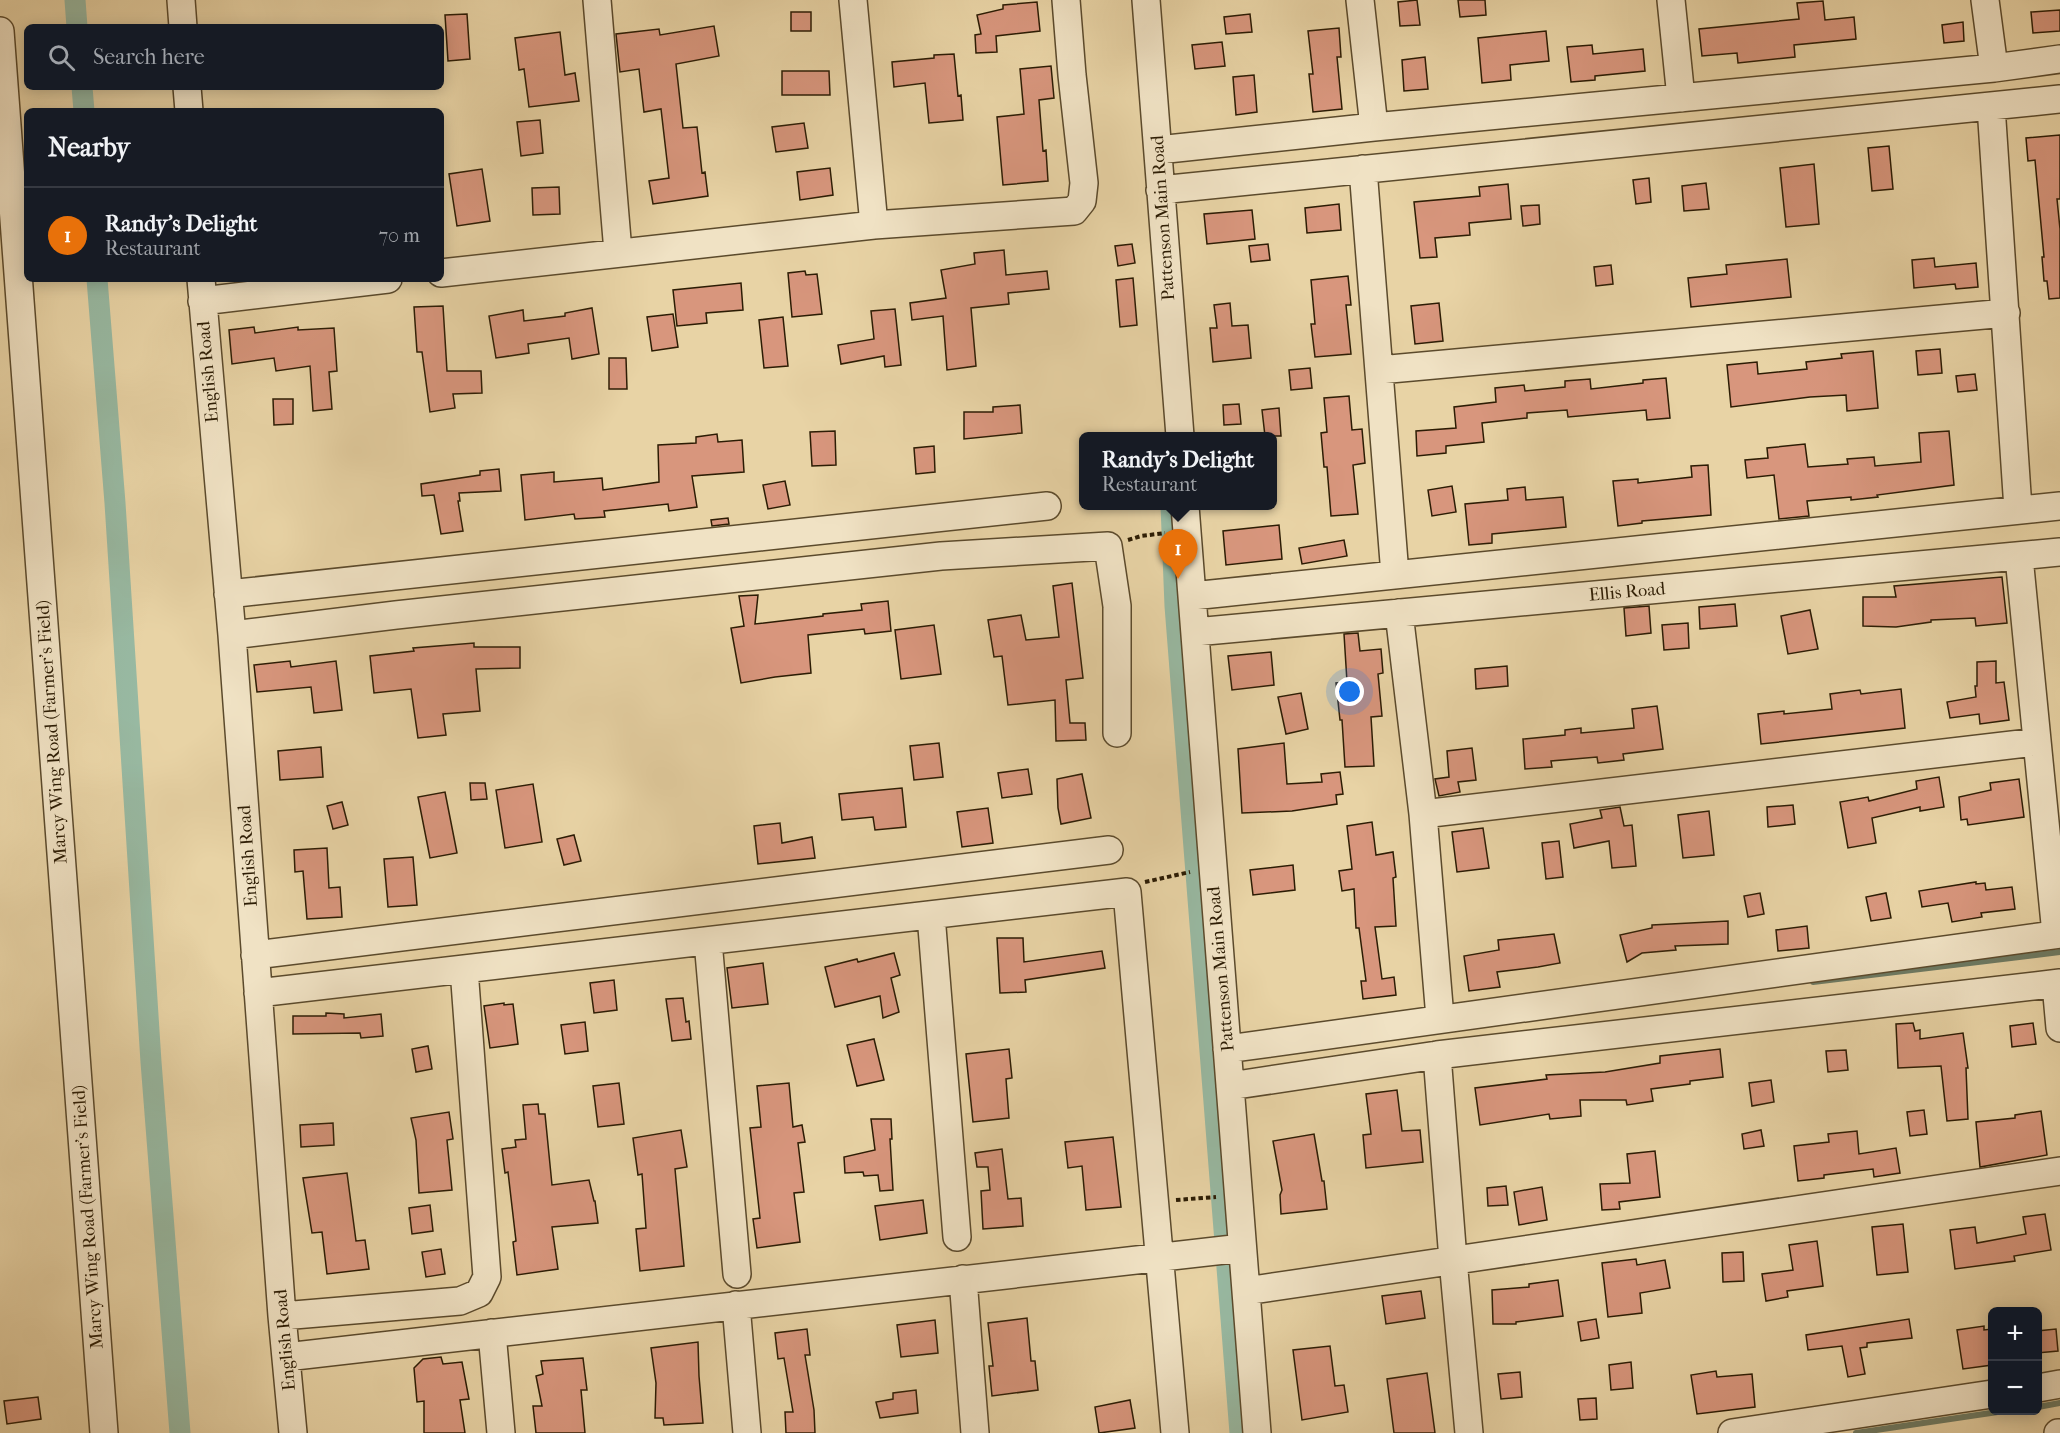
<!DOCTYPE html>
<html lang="en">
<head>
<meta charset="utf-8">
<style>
  :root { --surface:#171b24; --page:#242831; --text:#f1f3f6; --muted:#9ea1a6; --line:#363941; --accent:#2563eb }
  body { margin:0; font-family:"IM FELL French Canon",serif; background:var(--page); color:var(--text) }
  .controls { position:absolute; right:18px; bottom:18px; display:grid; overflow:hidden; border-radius:9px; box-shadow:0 3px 15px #0003 }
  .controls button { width:54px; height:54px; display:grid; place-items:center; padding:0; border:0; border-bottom:2px solid var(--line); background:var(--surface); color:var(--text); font:30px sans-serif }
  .you { position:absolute; left:1350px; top:692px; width:21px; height:21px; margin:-15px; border:4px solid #fff; border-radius:50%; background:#1a73e8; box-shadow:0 0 0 9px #1a73e833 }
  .badge { display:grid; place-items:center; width:39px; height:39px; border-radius:50%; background:var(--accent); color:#fff; font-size:20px; font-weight:700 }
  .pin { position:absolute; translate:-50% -50px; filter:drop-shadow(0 2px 3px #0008) }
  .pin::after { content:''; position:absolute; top:32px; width:21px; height:18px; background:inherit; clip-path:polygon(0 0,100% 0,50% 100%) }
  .popup { position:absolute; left:1079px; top:432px; width:198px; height:78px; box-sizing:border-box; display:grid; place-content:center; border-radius:9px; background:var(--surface); filter:drop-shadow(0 2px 4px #0005); font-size:20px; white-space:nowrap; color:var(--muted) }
  .popup b { font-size:22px; color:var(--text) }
  .popup::after { content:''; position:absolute; left:50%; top:100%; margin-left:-12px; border:12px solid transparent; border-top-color:var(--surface) }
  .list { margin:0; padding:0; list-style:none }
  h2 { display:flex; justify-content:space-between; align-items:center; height:78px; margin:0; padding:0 24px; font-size:26px }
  h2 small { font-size:20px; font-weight:400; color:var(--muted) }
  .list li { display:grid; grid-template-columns:39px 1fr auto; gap:18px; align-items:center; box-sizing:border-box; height:96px; padding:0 24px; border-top:2px solid var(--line) }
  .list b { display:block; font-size:22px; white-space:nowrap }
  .list p { margin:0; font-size:20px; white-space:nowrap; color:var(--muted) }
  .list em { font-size:20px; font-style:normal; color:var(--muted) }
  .icon { flex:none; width:33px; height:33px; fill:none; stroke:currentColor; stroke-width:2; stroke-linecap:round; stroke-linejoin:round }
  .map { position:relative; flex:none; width:2060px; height:1433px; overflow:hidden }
  .search { position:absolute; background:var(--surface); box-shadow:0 3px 15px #0003; left:24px; top:24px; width:420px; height:66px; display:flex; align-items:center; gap:15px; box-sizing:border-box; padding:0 21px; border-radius:9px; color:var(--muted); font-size:22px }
  .panel { position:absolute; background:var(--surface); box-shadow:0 3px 15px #0003; left:24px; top:108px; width:420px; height:174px; border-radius:9px }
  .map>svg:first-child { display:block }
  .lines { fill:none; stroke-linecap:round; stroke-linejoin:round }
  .stream { stroke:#6d7a63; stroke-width:6 }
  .canal { stroke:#98b9a2; stroke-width:21 }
  .building { fill:#d8967d; stroke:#2c1c04; stroke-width:1.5 }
  .minor-casing { stroke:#5b4a2c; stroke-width:30 }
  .path { stroke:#2c1c04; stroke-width:4; stroke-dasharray:4.5 3; stroke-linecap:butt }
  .minor { stroke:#f0e2c4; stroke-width:27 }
  .labels { text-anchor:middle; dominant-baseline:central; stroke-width:6; stroke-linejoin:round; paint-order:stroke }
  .street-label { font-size:18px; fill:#2c1c04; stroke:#f0e2c4 }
</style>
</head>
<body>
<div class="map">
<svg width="2060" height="1433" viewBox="0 0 2060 1433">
  <rect width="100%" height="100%" fill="#e8d3a5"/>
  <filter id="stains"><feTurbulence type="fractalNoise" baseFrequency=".00333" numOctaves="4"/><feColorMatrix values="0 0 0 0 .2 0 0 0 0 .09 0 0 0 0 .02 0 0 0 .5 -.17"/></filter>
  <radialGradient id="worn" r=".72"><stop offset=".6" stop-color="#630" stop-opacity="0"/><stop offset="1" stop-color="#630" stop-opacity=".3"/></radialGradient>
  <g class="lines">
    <path class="stream" d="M1813,982l247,-30
      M2038,1407l22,-4
      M1856,1433l155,-23"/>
    <path class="canal" d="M75,0l2,27
      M82,87l2,24
      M97,279l18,224 36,559 29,371
      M1171,506l4,100 65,827"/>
  </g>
  <path class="building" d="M1417,0l3,25 -20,1 -2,-24z
    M1458,0h27l1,15 -26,2z
    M1823,1l2,19 29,-3 2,22 -62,6 1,12 -57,6 -1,-10 -35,3 -3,-27 100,-10 -2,-16z
    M1037,2l3,29 -44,5 1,16 -21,1 -1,-18 6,-1 -4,-19 26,-6v-4z
    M2060,10v21l-27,2 -2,-21z
    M791,12h20v19h-20z
    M467,14l3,45 -22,2 -3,-46z
    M1250,14l2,18 -26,2 -2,-17z
    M1963,22l1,19 -20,2 -2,-18z
    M714,26l5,30 -43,8 7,64 14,-1 5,46 3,-1 3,24 -55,8 -4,-23 20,-3 -8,-69 -17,3 -5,-43 -19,3 -4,-38 43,-5 1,6z
    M1339,28l2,29h-4l5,52 -29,3 -4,-38h4l-5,-43z
    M1546,31l3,30 -39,4 1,15 -29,3 -4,-45z
    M560,32l5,43 10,-2 4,28 -50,6 -5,-38 -5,1 -4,-32z
    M1222,42l3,24 -30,3 -3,-24z
    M1592,45l1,9 50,-5 2,22 -50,5v4l-24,2 -4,-35z
    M954,54l4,42 3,-1 2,25 -34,3 -4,-40 -31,4 -2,-25 42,-4v-3z
    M1425,57l3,32 -24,2 -2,-31z
    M1051,66l3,32 -15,2 4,51 3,-1 2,31 -45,4 -6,-68 27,-3 -4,-45z
    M782,71h47l1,24h-48z
    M1254,75l3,37 -21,3 -3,-38z
    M540,120l3,33 -22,3 -4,-34z
    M804,123l4,25 -32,4 -4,-25z
    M2060,135v64h-3l3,30v69l-11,1 -2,-18h-3l-2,-24h2l-9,-97 -7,1 -2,-23z
    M1889,146l4,43 -21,2 -4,-43z
    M1814,164l5,60 -33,3 -6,-59z
    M830,168l3,27 -33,5 -3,-28z
    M482,169l8,52 -33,5 -8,-52z
    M1649,178l2,24 -15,2 -3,-24z
    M1706,183l3,26 -25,2 -2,-25z
    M1508,184l3,35 -42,4 1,12 -35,3 2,19 -17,1 -6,-56 66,-6 -1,-9z
    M559,187l1,27 -27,1 -1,-27z
    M1339,204l2,26 -34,3 -2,-25z
    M1539,205l1,19 -17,2 -2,-20z
    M1252,210l3,29 -48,5 -3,-30z
    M1132,244l3,19 -17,3 -3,-20z
    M1268,244l2,16 -19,2 -2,-16z
    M1004,250l2,25 41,-4 2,18 -41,4 1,11 -38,4 5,58 -29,4 -4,-54 -31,4 -2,-17 36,-5 -5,-28 34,-6 -1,-11z
    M1934,258l1,9 41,-4 2,24 -22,2 -1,-5 -41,4 -2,-28z
    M1787,259l4,38 -100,10 -3,-29 39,-4 -1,-9z
    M1611,265l2,19 -17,2 -2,-19z
    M805,271l1,4 11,-1 5,40 -30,3 -4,-44z
    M1348,276l3,29h-5l5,49 -36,3 -4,-33h4l-4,-44z
    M1133,278l4,47 -17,2 -4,-47z
    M741,283l2,27 -37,3 1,10 -30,3 -4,-36z
    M1230,303l2,23 16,-1 3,33 -38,4 -3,-34h7l-3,-23z
    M1439,303l4,38 -28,3 -4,-38z
    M443,306l4,65h34l1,22 -29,1 2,14 -25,4 -8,-60h-5l-3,-45z
    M592,308l7,46 -27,5 -3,-21 -41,6 1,9 -33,5 -7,-42 34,-6 1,11 41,-5v-3z
    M895,309l6,56 -16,2 -1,-11 -43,8 -3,-19 36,-6 -3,-28z
    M673,314l5,33 -26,4 -5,-34z
    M783,317l5,49 -24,2 -5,-48z
    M254,327l1,6 43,-6v3l36,-2 3,43 -8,1 3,37 -19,2 -3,-45 -34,5 -2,-13 -42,6 -3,-34z
    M1940,349l2,24 -24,2 -2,-24z
    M1873,351l5,57 -31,3 -1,-16 -36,2 -79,10 -4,-42 30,-3 1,12 49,-5 -1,-7 36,-4 -1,-4z
    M609,358h17l1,31h-18z
    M1310,368l2,20 -21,2 -2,-20z
    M1975,374l2,16 -19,2 -2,-16z
    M1666,378l4,40 -23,2 -1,-10 -78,7 -1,-7 -40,3v5l-45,5 2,19 -38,4v7l-29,3 -1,-25 40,-3 -2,-21 42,-5 -1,-14 29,-3 1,6 40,-4v-6l25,-2 1,10 52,-6v-3z
    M1349,396l3,34 10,-1 3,34 -12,2 5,49 -27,2 -4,-49h-3l-3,-34 6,-1 -3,-34z
    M273,399h20v25l-19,1z
    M1239,404l2,20 -17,1 -1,-20z
    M1020,405l2,28 -58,6v-27h29v-5z
    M1279,408l2,28h-16l-3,-26z
    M835,431l1,34 -24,1 -2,-34z
    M1949,431l5,54 -77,10 1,2 -27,3v-3l-44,4 2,15 -30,3 -5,-44 -27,3 -2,-18 23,-2 -1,-10 38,-4 3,23 40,-3 -1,-5 27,-2 1,9 46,-4 -2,-29z
    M717,434l1,8 24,-2 2,32 -52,4 5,31 -28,4 -1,-7 -64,7 1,6 -30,2 -1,-5 -49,6 -4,-45 33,-3v10l48,-4 1,12 56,-8 -1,-37 38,-2v-6z
    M934,446l1,26 -19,2 -2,-26z
    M1708,465l3,50 -69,6v2l-24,3 -5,-45 25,-2v4l54,-6 -1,-11z
    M499,469l2,22 -42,2 1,8h-2l5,30 -22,3 -7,-39 -12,1 -1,-12 59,-9v-4z
    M785,481l5,24 -22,4 -5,-24z
    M1452,486l4,26 -24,4 -4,-26z
    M1525,487l1,13 37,-3 3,30 -74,7v9l-23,2 -4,-41 43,-4 -1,-11z
    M728,518l1,6 -17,2 -1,-6z
    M1279,525l3,34 -56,6 -3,-34z
    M1344,540l3,16 -45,8 -3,-16z
    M2002,577l5,46 -31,3 -1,-8 -44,2v2l-35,5 -33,-1v-29h33l-2,-11z
    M1072,583l11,95 -17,2 4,43h15l1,17 -30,1 -1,-41 -47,5 -6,-49 -8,1 -6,-37 33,-5 5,25 33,-3 -6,-51z
    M758,595l-3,29 68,-8v-2l39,-4 -1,-6 27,-3 3,30 -26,3 -1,-5 -56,6 3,38 -36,4 -34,6 -10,-55 13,-2 -5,-30z
    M1735,604l2,22 -37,3 -1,-22z
    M1649,606l2,27 -25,3 -2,-28z
    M1810,610l8,39 -30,5 -7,-38z
    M1688,623l1,25 -25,2 -2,-25z
    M934,625l7,49 -40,5 -6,-49z
    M1358,633l2,18 21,-2 2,24 -5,1 4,42 -11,1 3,49 -29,1 -3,-47h-2l-4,-37 11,-1 -3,-48z
    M474,643v4h46v21l-44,1 4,42 -37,3 3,21 -28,3 -7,-49 -37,4 -4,-37 44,-5 -1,-3z
    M1271,652l3,33 -42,5 -4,-34z
    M290,661l1,6 45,-6 6,49 -28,3 -3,-26 -54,5 -3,-27z
    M1996,661v22l8,-1 5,38 -29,4 -1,-10 -29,4 -3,-16 29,-5 -1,-11h2v-24z
    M1507,666l1,20 -32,3 -1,-20z
    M1901,689l4,39 -144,16 -3,-30 26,-3v3l48,-5 -2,-15 30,-4 1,4z
    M1301,693l7,36 -22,5 -8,-37z
    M1657,706l6,43 -40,5 1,6 -26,3 -1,-6 -46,4 1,6 -27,2 -2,-30 42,-4v-5l16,-2v5l53,-5 -2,-19z
    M939,743l4,34 -29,3 -4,-34z
    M1284,743l3,41 35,-2 -1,-8 19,-2 3,22 -7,1 1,9 -45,7 -50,2 -4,-64z
    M321,747l2,30 -43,3 -2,-29z
    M1472,748l4,32 -18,2 2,10 -21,4 -4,-17 14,-2 -2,-26z
    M1028,769l4,25 -30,4 -4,-25z
    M1082,774l9,44 -30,6 -3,-16 -1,-29z
    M1939,777l5,30 -24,4v-4l-48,11 4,25 -28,5 -8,-46 28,-5 1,4 48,-12 -1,-8z
    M2019,779l5,38 -56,8 -1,-6 -6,1 -2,-23 32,-7 -1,-7z
    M470,783h15l2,16 -16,1z
    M533,784l9,58 -37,6 -9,-58z
    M902,788l4,39 -31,3 -2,-13 -31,3 -3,-26z
    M445,792l12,61 -27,5 -12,-61z
    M342,802l6,23 -15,4 -6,-23z
    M1793,805l2,19 -27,3 -1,-20z
    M1620,807l4,19 8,-1 4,41 -24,2 -3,-27 -35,7 -4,-24 32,-6 -2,-8z
    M988,808l5,35 -31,4 -5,-35z
    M1709,811l5,44 -31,3 -5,-43z
    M1372,822l4,33 17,-3 3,25 -3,1 3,48 -21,1 7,52 12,-2 2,18 -33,4 -2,-18h5l-7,-53h-3l-2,-39 -12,2 -3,-20 13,-2 -5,-43z
    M780,823l2,20 30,-6 3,21 -57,6 -4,-38z
    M1483,828l6,40 -32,4 -5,-40z
    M574,835l7,26 -17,4 -7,-26z
    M1559,841l4,36 -17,2 -4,-36z
    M327,848l2,40 11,-1 2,30 -35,2 -4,-48 -8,1 -1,-22z
    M413,857l4,48 -29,2 -4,-48z
    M1293,865l2,25 -42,5 -3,-25z
    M1976,882v2l9,-1 1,7 26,-3 3,22 -34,4 1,4 -30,5 -4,-19 -26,4 -3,-16z
    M1760,893l4,21 -16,3 -4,-21z
    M1886,893l5,25 -20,3 -5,-24z
    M1728,921v23l-53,2 1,4 -34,3 -15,9 -7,-27 32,-7v-3z
    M1807,926l2,22 -31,3 -2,-21z
    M1554,934l6,29 -22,4 -41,5 3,15 -31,4 -5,-35 35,-6 -1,-10z
    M997,938h26l1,24 78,-11 3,17 -80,12 1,12 -26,1z
    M894,953l6,22 -9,3 8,34 -16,6 -3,-22 -45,11 -10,-40 32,-8 1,3z
    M763,963l5,41 -36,4 -5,-40z
    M614,980l3,30 -23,3 -4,-30z
    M683,998l3,24 3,-1 2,18 -19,2 -6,-42z
    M504,1003v2l9,-1 5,40 -28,4 -6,-42z
    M326,1013l18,1v4l37,-4 2,22 -22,2 -1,-5 -67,1v-18h33z
    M585,1022l3,29 -23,3 -4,-29z
    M1913,1023l2,8 5,-1v9l43,-6 5,35h-2l2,51 -21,2 -6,-55 -43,2 -2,-44z
    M2033,1023l3,21 -24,3 -2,-21z
    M874,1039l10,41 -27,6 -10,-41z
    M428,1046l4,23 -16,3 -4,-23z
    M1009,1049l3,29 -6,1 3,39 -36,4 -7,-68z
    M1720,1049l3,28 -33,4v3l-39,5 2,12 -26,4 -1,-5h-46l1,16 -31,3 -1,-5 -69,11 -5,-37 72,-9 -1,-4 59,-3 55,-9v-7z
    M1846,1050l2,20 -20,2 -2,-21z
    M1771,1080l3,22 -22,4 -3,-23z
    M619,1083l5,41 -26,3 -5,-41z
    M789,1083l4,44 9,-2 3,17 -7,1 6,49 -10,1 6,49 -43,6 -4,-29 7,-1 -10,-90 11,-1 -4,-41z
    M1397,1090l5,41 18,-1 3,32 -57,6 -3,-33 8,-1 -5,-40z
    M538,1104l1,10h6l7,71 37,-5 5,21h1l3,22 -46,4 6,42 -41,6 -4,-33 3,-1 -8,-69 -3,1 -3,-24 14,-2 -1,-7 11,-1 -3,-34z
    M1924,1110l3,24 -17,2 -3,-24z
    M2041,1111l6,44 -67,12 -4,-45 39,-4v-3z
    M449,1112l4,27 -6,1 5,50 -33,3 -3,-53 -5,-22z
    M871,1119h20l1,20h-2l3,51 -13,1 -2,-16 -14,1 -1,-4 -18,1 -1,-16 31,-7z
    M333,1123l1,22 -33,2 -1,-22z
    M681,1130l6,37 -12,2 9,97 -44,5 -4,-42 10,-1 -4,-54 -4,1 -5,-37z
    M1761,1130l3,16 -20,3 -2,-15z
    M1857,1131l2,23 37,-6 4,25 -26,4 -1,-8 -49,6v3l-26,3 -4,-35 35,-4 -1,-8z
    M1314,1134l8,47h2l3,28 -46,5 -1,-19 2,-5 -9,-49z
    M1113,1137l8,70 -35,3 -4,-44 -14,2 -3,-26z
    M1002,1149l6,50 13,-1 2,28 -40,3 -2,-38 9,-1 -2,-23h-11l-2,-14z
    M1655,1151l5,46 -41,5 1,7 -18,1 -2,-26 30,-1 -3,-29z
    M347,1173l9,68 9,-1 4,29 -42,5 -5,-42 -10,1 -9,-55z
    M1506,1186l2,19 -20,1 -1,-18z
    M1542,1187l5,33 -28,5 -5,-33z
    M923,1200l4,33 -47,7 -5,-34z
    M430,1205l3,26 -21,3 -3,-26z
    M2045,1214l6,36 -37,6 1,5 -60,8 -5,-39 25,-3 2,16 49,-9 -3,-17z
    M1903,1224l5,48 -31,3 -5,-48z
    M1817,1241l6,45 -36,5 1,6 -22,4 -4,-27 31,-4 -4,-25z
    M441,1249l4,25 -19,3 -4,-25z
    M1743,1252l1,29 -21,1 -1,-29z
    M1636,1259l1,6 28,-5 5,28 -30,5 2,20 -34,4 -6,-54z
    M1558,1280l5,36 -47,6v2h-23l-1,-34 37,-3v-3z
    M1421,1291l4,27 -39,6 -4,-28z
    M1027,1318l4,43h4l3,29 -46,6 -3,-30h4l-5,-43z
    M1596,1319l3,19 -18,3 -3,-19z
    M1909,1319l3,19 -45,5v4l-7,1 5,26 -17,3 -6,-31 -34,4 -2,-15z
    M935,1320l3,33 -37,4 -4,-32z
    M1984,1326v4l8,-1v36l-29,4 -6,-39z
    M807,1329l3,26h-5l9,55 1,23h-29l-1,-21h8l-9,-54 -6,1 -3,-26z
    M2056,1329l2,22 -21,2v-22z
    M698,1342l1,34 4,47 -39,2 -1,-7h-8l1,-35 -5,-35z
    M1330,1346l5,40 9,-1 4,27 -46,8 -9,-70z
    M441,1357l2,7 19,-2 7,37 -9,1 5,33h-41v-32l-7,1 -3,-34 9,-9z
    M583,1358l4,32h-6l4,43h-49l-3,-27h9l-6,-30 7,-2 -2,-13z
    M1631,1362l2,26 -22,2 -2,-25z
    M1716,1371l1,6 35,-3 3,33 -58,7 -6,-39z
    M1520,1372l2,25 -21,2 -3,-25z
    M1427,1373l8,60h-41l-7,-54z
    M916,1390l2,23 -38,5 -4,-16 17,-3v-6z
    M38,1397l3,22 -34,5 -3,-23z
    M1596,1398l1,21 -17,1 -2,-21z
    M1130,1400l5,28 -36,5 -4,-26z"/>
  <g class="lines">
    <g class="minor-casing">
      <path id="minor" d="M181,0l2,27
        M597,0l21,252
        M853,0l21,225
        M1146,0l34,436
        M1360,0l14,127
        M1671,0l10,98
        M1985,0l9,68
        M0,31l104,1402
        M187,87l2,24
        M1991,106l27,403
        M1158,150l216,-23 620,-59 66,-9
        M1363,169l32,406
        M1160,190l900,-91
        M441,273l433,-48 200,-14 8,-10 2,-18 -12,-108 -6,-75
        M201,279l31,356 50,681 11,117
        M202,301l186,-22
        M1379,370l627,-57
        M1185,506l72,927
        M2019,557l37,377
        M228,594l819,-88
        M1192,596l868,-90
        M1399,613l24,201 17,204
        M1195,632l865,-80
        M232,635l164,-20 545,-59 167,-10 9,60v127
        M1423,814l613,-72
        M931,915l26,322
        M708,941l29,333
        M255,955l854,-105
        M2056,984l4,44
        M258,993l869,-101 48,541
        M1227,1049l833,-115
        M1437,1055l16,205 16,173
        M1230,1086l207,-31 623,-72
        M963,1279l12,154
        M1246,1291l814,-120
        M736,1305l11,128
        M282,1316l178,-15 19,-8 8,-16 -23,-308
        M492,1333l9,100
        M286,1357l956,-109
        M2038,1388l22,-4
        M1732,1433l260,-39
        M2058,1433h2"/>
    </g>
    <path class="path" d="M1128,540l13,-4 24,-3
      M1145,882l45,-10
      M1176,1200l40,-3"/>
    <use href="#minor" class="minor"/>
  </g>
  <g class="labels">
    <g class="street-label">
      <text transform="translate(1163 218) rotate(-94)">Pattenson Main Road</text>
      <text transform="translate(208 372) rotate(-95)">English Road</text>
      <text transform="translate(1627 592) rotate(-5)">Ellis Road</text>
      <text transform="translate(52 732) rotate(-94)">Marcy Wing Road (Farmer's Field)</text>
      <text transform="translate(248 856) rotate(-94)">English Road</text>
      <text transform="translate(1221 969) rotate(-95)">Pattenson Main Road</text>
      <text transform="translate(88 1217) rotate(-94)">Marcy Wing Road (Farmer's Field)</text>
      <text transform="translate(285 1340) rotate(-95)">English Road</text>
    </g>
  </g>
  <rect width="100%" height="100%" filter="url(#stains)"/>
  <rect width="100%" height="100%" fill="url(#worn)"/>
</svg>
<div class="controls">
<button>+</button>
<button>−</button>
</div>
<div class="you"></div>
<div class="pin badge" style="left:1178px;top:579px;background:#e8710a">1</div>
<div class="popup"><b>Randy's Delight</b>Restaurant</div>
<div class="search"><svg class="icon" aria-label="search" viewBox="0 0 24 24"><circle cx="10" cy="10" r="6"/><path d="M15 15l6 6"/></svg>Search here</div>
<section class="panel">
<h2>Nearby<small></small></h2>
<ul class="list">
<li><span class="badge" style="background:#e8710a">1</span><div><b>Randy's Delight</b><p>Restaurant</p></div><em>70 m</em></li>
</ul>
</section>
</div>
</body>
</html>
